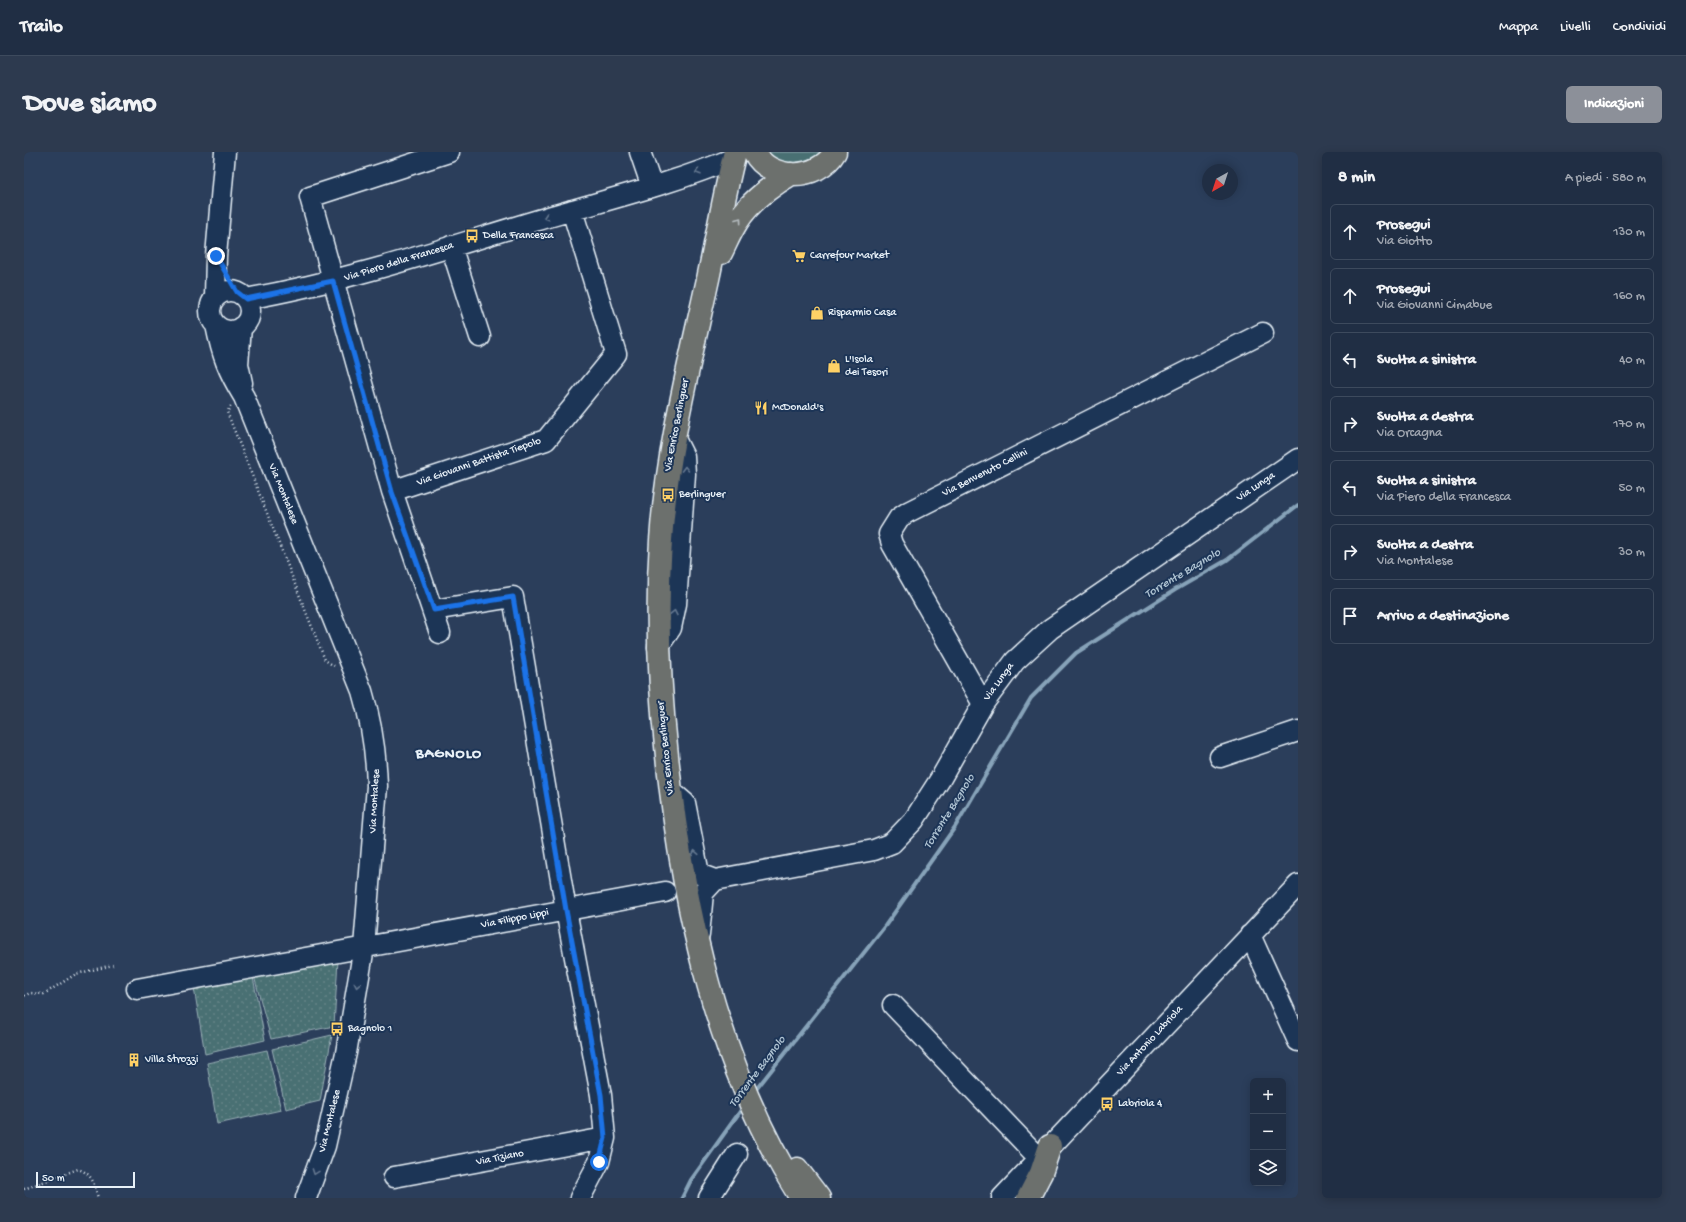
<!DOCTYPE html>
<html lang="it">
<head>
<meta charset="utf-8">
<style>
  :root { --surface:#202e44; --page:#2d3a4f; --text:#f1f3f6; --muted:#a2a8b2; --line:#3d4a5d; --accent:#8c9099 }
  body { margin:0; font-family:"Gochi Hand",sans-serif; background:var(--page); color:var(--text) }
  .controls { position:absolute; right:12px; bottom:12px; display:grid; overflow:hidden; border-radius:6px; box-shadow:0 2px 10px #0003 }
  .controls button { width:36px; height:36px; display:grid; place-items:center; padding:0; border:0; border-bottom:1px solid var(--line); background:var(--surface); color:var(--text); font:20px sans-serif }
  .compass { position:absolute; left:1178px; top:12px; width:36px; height:36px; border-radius:50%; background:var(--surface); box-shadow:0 2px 10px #0003; rotate:219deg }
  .scale { position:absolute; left:12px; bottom:10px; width:99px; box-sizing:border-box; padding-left:4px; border:2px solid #e8f1f8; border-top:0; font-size:11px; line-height:14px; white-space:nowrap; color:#e8f1f8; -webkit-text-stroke:3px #1d3557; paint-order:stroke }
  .stop { position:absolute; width:12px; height:12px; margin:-9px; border:3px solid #1a73e8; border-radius:50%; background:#fff }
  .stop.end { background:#1a73e8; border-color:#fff; box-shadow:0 1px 4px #0008 }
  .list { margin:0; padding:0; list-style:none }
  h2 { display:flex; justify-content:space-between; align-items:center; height:52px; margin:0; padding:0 16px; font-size:17px }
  h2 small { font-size:13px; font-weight:400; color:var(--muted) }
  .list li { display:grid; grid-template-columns:26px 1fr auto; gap:12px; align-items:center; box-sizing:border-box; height:56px; margin:0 8px 8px; padding:0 8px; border:1px solid var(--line); border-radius:6px }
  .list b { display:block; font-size:15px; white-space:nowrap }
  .list p { margin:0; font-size:13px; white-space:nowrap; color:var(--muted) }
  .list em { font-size:13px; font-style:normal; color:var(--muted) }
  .icon { flex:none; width:22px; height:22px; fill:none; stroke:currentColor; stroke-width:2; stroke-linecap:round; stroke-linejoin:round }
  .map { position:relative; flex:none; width:1274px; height:1046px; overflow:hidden; border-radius:6px }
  header { display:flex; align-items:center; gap:24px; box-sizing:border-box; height:56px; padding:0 20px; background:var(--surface); border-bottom:1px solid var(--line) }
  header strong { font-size:19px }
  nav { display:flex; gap:22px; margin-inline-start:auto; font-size:14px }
  .intro { display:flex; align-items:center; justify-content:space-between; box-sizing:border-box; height:96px; padding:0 24px }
  h1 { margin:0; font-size:28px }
  .button { padding:10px 18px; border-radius:6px; background:var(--accent); color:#fff; font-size:14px; font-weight:700 }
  main { display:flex; gap:24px; padding:0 24px }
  aside { flex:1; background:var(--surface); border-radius:6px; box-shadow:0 2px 10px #0003 }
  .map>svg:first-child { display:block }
  .grass { fill:#4a7073; stroke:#99b0b6 }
  .garden { fill:url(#garden-dots); stroke:#99b0b6 }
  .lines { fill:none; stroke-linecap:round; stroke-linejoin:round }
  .stream { stroke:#87a3b9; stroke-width:4 }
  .minor-casing { stroke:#e8f1f8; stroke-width:23 }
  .major-casing { stroke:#e8f1f8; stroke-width:25 }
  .path { stroke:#e8f1f8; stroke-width:2.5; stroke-dasharray:1 3; stroke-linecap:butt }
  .minor { stroke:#1d3557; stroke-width:20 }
  .major { stroke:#6c706d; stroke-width:22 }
  .oneway { stroke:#64778f }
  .oneway2 { stroke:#b6bdc0 }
  .route { stroke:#1a73e8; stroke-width:5 }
  .labels { text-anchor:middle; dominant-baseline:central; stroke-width:4; stroke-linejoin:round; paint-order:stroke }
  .poi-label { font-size:11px; fill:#e8f1f8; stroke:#1d3557; text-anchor:start }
  .street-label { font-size:11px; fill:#e8f1f8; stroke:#1d3557 }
  .water-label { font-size:12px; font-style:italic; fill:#b0c4d3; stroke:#1d3557 }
  .district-label { font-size:15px; font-weight:bold; letter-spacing:1px; fill:#e8f1f8; stroke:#1d3557 }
</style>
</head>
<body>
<header>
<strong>Trailo</strong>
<nav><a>Mappa</a><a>Livelli</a><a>Condividi</a></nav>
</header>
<div class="intro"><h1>Dove siamo</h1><a class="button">Indicazioni</a></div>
<main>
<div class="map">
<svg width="1274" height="1046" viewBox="0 0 1274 1046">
  <defs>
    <pattern id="garden-dots" width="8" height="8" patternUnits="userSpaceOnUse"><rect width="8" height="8" fill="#4a7073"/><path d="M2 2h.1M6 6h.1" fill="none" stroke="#648588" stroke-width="1.8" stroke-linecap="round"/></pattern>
  </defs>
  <rect width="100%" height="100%" fill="#2b3e5b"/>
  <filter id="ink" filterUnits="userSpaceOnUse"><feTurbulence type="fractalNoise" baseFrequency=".025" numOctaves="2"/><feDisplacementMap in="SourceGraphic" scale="8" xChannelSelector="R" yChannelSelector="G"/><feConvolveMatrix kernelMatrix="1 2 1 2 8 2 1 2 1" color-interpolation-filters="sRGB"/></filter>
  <g filter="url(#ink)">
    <path class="grass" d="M736,0h69l-37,17z"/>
    <path class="garden" d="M314,808l-4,66 -63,13 -17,-63z
      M229,825l12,63 -60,14 -11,-66z
      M308,883l-12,66 -34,8 -14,-60z
      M243,898l14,60 -64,14 -10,-61z"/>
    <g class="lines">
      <path class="stream" d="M730,940l131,-166 70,-99 76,-129 45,-45 99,-63 52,-30 71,-55
        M658,1046l9,-18 53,-74"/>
      <g class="minor-casing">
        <path id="minor" d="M616,0l12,35
          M427,94l29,91
          M186 159a20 20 0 1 1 40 0a20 20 0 1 1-40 0Z
          M191,145l1,-41 9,-104
          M222,147c98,-17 193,-49 289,-78 66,-20 135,-36 199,-63
          M192,173c6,30 12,46 28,72l118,294c10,33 14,60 15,95l-13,161 -18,106 -21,93 -19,52
          M217,175l-3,37 4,19
          M368,339l154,-51 70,-86 -44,-144
          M410,458l79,-13 53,313 35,185 4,43 -6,24 -19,36
          M416,481l-48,-142 -82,-294 139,-45
          M634,495l13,-19 5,-24 9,-130 -1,-17 -10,-20
          M959,552l-91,-160 -3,-10 10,-16 9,-6 355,-179
          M1196,605l78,-26
          M647,639l14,12 14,71 16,6 159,-30 18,-7 22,-23 27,-42 42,-74 32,-43 35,-32 248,-170
          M675,783l4,-42 12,-13
          M1226,783l48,106
          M113,837l528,-97
          M869,853l146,153
          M370,1025l211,-39
          M685,1046l28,-44
          M978,1046l296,-313"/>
      </g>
      <g class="major-casing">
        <path id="major" d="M711,0c-11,42 -18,85 -27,127 -19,87 -41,172 -47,261 -5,72 -2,144 6,216 16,153 50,311 134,442
          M730,0c16,30 64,29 81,0
          M697,101c5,-10 10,-22 16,-31 13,-21 34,-36 54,-48
          M773,1017l22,29
          M1004,1046l13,-25 9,-27"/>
      </g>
      <path class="path" d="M207,254l-4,6 98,248 9,6
        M0,844l6,-3 14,1 32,-20 37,-9
        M0,1037l54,-20c15,5 16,15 20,29"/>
      <use href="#minor" class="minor"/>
      <use href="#major" class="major"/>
    </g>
    <defs><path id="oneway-chevron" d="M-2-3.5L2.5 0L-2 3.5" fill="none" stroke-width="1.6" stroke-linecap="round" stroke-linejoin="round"/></defs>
    <g class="oneway">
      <use href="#oneway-chevron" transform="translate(674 20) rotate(162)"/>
      <use href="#oneway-chevron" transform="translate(522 65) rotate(163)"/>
      <use href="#oneway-chevron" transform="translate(661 317) rotate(-91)"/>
      <use href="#oneway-chevron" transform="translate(650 461) rotate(-78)"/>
      <use href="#oneway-chevron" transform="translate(671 701) rotate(-101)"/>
      <use href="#oneway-chevron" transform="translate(333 833) rotate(100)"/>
      <use href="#oneway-chevron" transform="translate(291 1020) rotate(110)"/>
    </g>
    <use class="oneway2" href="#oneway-chevron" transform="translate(715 68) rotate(-54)"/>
  </g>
  <g class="lines" filter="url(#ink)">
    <path class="route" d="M192,104l21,36 9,7 87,-18 59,211 42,118 79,-13 53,313 35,185 4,43 -6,24"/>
  </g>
  <defs>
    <g id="bus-bare" transform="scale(1.08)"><path d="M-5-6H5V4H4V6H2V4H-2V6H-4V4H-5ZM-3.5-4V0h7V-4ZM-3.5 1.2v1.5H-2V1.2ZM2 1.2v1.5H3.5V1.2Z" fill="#ffd166" stroke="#1d3557" stroke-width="2.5" paint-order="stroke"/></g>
    <g id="supermarket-bare" transform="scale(1.08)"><path d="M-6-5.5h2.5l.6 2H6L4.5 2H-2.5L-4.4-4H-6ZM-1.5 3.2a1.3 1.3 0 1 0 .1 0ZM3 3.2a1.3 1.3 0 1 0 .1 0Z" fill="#ffd166" stroke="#1d3557" stroke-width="2.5" paint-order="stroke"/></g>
    <g id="shop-bare" transform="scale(1.08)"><path d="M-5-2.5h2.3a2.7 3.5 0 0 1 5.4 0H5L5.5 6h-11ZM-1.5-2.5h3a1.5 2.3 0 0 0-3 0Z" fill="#ffd166" stroke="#1d3557" stroke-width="2.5" paint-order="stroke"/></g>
    <g id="restaurant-bare" transform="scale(1.08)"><path d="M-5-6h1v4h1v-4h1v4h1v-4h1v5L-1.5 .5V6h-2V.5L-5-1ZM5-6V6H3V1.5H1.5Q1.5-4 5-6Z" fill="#ffd166" stroke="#1d3557" stroke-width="2.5" paint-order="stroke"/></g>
    <g id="building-bare" transform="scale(1.08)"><path d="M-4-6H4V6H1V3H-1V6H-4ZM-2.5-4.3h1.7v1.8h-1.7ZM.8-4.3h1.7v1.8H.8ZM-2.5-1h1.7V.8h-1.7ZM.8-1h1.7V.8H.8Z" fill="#ffd166" stroke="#1d3557" stroke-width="2.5" paint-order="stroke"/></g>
  </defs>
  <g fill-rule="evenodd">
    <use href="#bus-bare" x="448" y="84"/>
    <use href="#supermarket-bare" x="775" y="104"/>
    <use href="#shop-bare" x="793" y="161"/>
    <use href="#shop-bare" x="810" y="214"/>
    <use href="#restaurant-bare" x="737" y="256"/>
    <use href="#bus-bare" x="644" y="343"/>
    <use href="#bus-bare" x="313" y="877"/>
    <use href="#building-bare" x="110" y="908"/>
    <use href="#bus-bare" x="1083" y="952"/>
  </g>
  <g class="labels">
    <g class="poi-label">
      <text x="459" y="84">Della Francesca</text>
      <text x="786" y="104">Carrefour Market</text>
      <text x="804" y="161">Risparmio Casa</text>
      <text x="821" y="208">L'Isola<tspan x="821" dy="13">dei Tesori</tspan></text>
      <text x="748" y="256">McDonald's</text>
      <text x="655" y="343">Berlinguer</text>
      <text x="324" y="877">Bagnolo 1</text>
      <text x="121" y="908">Villa Strozzi</text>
      <text x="1094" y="952">Labriola 4</text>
    </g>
    <g class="street-label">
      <text transform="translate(375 110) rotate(-17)">Via Piero della Francesca</text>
      <text transform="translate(653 273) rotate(-79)">Via Enrico Berlinguer</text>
      <text transform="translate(455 310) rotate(-19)">Via Giovanni Battista Tiepolo</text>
      <text transform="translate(961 321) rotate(-27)">Via Benvenuto Cellini</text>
      <text transform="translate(1232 335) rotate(-34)">Via Lunga</text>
      <text transform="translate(259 342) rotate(68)">Via Montalese</text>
      <text transform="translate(975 530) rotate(-54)">Via Lunga</text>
      <text transform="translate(642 596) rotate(-96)">Via Enrico Berlinguer</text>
      <text transform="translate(351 649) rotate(-87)">Via Montalese</text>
      <text transform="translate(491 767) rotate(-11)">Via Filippo Lippi</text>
      <text transform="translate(1126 889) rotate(-47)">Via Antonio Labriola</text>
      <text transform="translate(306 969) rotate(-76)">Via Montalese</text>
      <text transform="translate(476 1006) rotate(-11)">Via Tiziano</text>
    </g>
    <g class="water-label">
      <text transform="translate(1159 422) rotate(-31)">Torrente Bagnolo</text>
      <text transform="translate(926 660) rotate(-58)">Torrente Bagnolo</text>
      <text transform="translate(734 920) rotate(-53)">Torrente Bagnolo</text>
    </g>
    <g class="district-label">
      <text x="425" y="602">BAGNOLO</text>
    </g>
  </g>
</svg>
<div class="controls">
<button>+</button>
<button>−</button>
<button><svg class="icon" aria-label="layers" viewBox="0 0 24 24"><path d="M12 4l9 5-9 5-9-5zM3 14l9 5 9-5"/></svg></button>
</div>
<svg class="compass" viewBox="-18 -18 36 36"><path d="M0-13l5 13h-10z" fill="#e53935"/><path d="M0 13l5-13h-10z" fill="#a2a8b2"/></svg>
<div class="scale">50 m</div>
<div class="stop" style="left:575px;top:1010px"></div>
<div class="stop end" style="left:192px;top:104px"></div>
</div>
<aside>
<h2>8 min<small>A piedi · 580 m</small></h2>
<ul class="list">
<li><svg class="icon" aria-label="ahead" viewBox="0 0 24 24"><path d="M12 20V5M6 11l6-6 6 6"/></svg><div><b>Prosegui</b><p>Via Giotto</p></div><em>130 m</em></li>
<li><svg class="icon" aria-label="ahead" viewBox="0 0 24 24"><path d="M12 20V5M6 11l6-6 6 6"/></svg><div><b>Prosegui</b><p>Via Giovanni Cimabue</p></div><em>160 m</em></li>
<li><svg class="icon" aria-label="left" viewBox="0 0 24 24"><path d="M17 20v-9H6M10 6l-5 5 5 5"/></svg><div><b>Svolta a sinistra</b></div><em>40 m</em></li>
<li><svg class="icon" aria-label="right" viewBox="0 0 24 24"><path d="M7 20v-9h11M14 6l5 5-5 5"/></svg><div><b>Svolta a destra</b><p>Via Orcagna</p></div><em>170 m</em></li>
<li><svg class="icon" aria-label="left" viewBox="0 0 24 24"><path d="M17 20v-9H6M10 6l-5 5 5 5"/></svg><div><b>Svolta a sinistra</b><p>Via Piero della Francesca</p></div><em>50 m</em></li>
<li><svg class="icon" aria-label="right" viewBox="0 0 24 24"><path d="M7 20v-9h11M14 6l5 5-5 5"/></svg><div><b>Svolta a destra</b><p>Via Montalese</p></div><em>30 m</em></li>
<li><svg class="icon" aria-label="arrive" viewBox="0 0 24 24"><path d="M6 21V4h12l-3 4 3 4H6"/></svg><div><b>Arrivo a destinazione</b></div></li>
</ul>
</aside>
</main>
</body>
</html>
